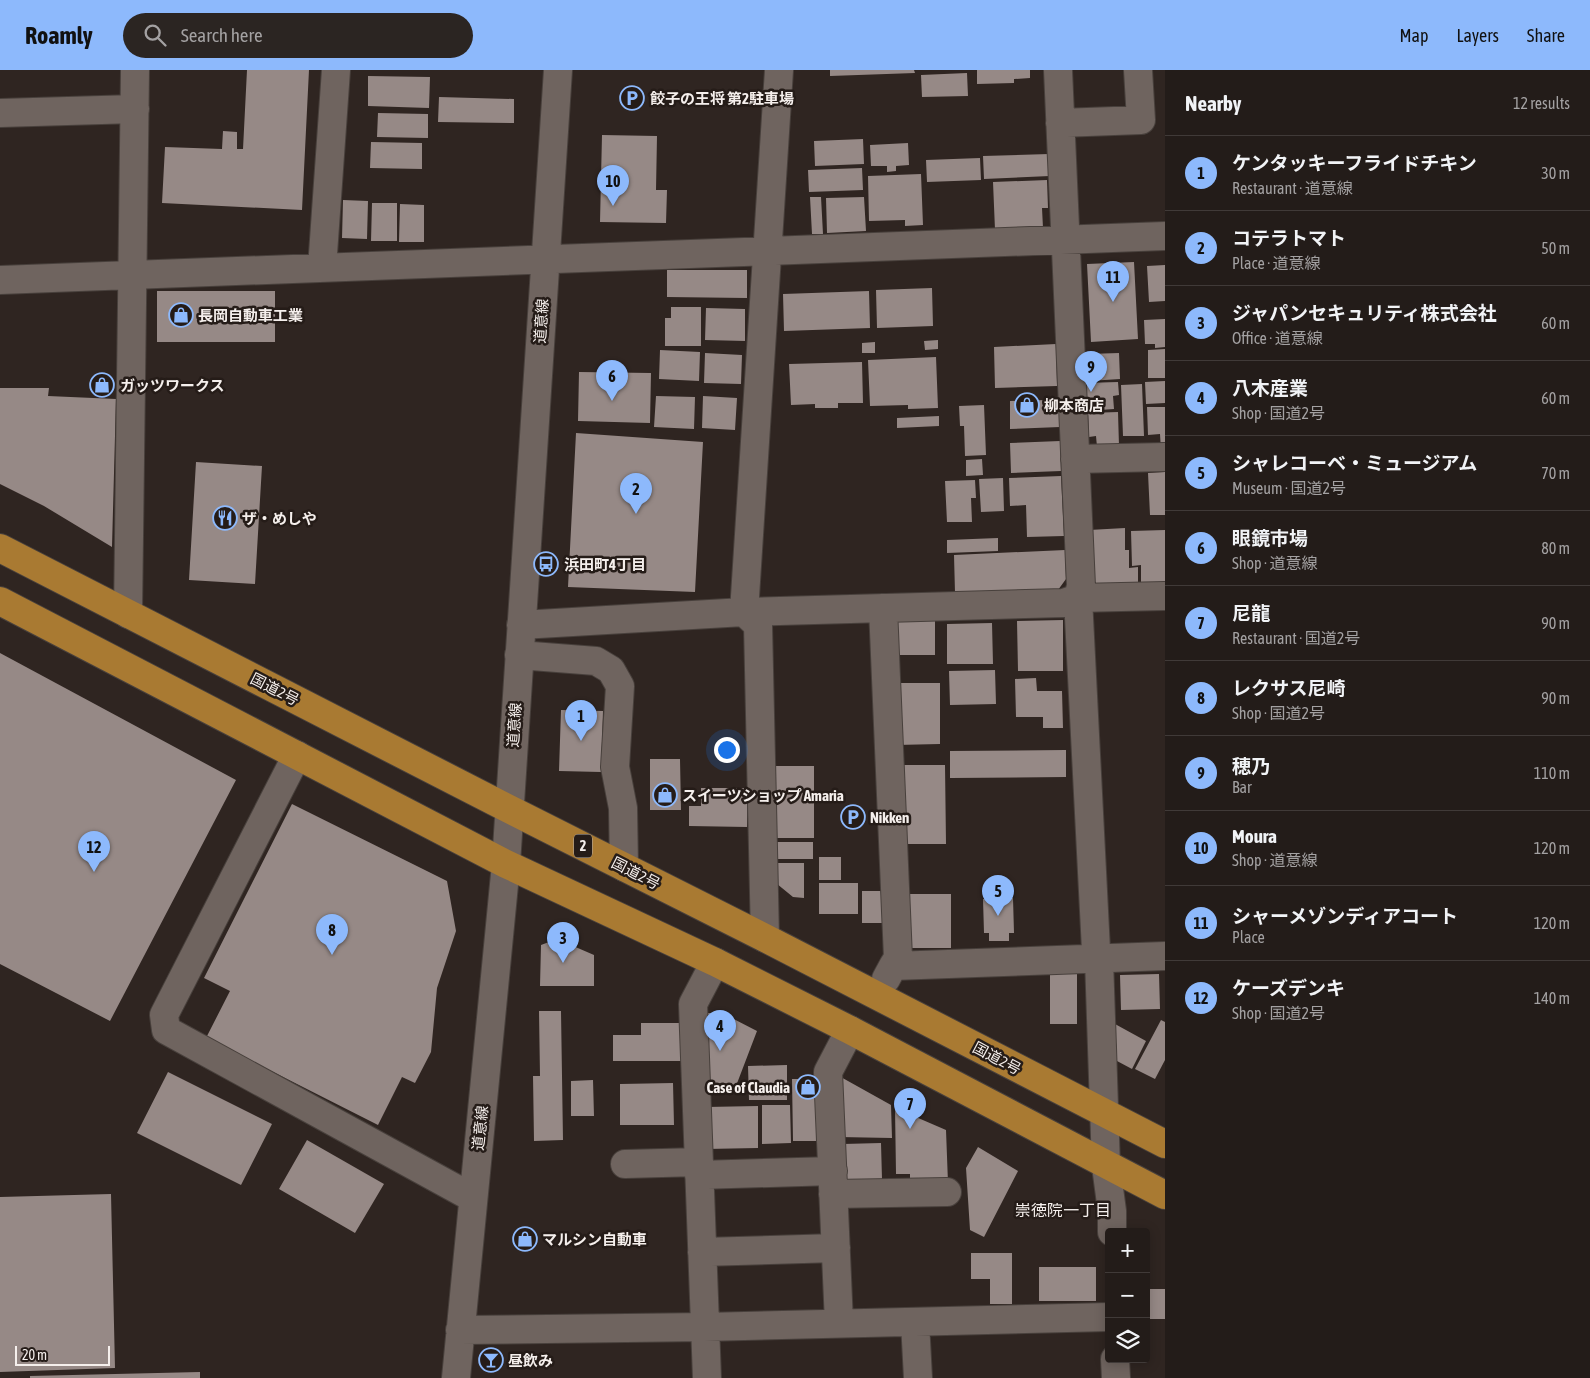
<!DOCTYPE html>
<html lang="en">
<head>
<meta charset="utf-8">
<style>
  :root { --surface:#231c19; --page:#2b2522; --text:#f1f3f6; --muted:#a3a1a2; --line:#403a38; --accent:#8db9fc }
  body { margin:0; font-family:"Asap Condensed","Noto Sans JP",sans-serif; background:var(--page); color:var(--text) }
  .controls { position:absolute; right:15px; bottom:15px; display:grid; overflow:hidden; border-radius:5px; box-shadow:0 2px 12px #0003 }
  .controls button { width:45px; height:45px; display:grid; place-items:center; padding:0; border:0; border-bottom:1px solid var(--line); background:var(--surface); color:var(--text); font:25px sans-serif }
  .scale { position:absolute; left:15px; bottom:12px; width:95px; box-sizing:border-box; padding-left:5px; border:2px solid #f5efec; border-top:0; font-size:14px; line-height:18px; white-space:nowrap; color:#f5efec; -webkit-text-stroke:4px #251c18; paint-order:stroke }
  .you { position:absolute; left:726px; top:679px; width:18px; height:18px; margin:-12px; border:4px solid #fff; border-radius:50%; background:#1a73e8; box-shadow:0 0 0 8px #1a73e833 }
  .badge { display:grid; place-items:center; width:32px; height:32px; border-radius:50%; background:var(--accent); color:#111; font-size:16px; font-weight:700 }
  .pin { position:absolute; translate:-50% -41px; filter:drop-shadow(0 1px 2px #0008) }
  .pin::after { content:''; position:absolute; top:26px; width:18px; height:15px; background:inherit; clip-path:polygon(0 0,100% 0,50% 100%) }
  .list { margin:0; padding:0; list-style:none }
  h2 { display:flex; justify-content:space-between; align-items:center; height:65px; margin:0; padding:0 20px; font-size:21px }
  h2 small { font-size:16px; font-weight:400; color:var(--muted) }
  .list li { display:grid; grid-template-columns:32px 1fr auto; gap:15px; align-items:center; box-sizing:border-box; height:75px; padding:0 20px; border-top:1px solid var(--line) }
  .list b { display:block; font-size:19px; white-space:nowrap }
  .list p { margin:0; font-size:16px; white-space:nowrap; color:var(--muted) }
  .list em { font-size:16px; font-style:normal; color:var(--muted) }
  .icon { flex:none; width:28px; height:28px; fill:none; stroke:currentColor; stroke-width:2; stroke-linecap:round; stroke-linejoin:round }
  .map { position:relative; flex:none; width:1165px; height:1308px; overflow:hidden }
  header { display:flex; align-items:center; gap:30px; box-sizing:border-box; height:70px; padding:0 25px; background:var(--accent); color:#111 }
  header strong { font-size:24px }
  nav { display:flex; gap:28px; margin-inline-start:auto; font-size:18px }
  .search { width:350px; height:45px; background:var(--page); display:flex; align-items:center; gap:12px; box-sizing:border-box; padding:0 18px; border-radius:28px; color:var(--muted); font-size:19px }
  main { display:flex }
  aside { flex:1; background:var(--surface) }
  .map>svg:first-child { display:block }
  .building { fill:#968986 }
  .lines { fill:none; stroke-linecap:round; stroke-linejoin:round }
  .minor-casing { stroke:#48403c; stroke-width:30 }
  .highway-casing { stroke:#48403c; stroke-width:30 }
  .minor { stroke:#6f645f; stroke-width:28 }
  .highway { stroke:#a97a32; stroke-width:28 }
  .labels { text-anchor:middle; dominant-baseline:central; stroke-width:5; stroke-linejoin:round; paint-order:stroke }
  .shield { fill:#251c18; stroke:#b7b0ac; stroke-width:1 }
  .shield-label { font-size:14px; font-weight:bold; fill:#f5efec }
  .poi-label { font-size:15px; font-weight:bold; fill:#f5efec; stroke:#251c18; text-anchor:start }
  .street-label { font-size:15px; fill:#f5efec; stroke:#251c18 }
  .neighbourhood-label { font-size:16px; fill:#f5efec; stroke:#251c18 }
</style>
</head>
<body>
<header>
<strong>Roamly</strong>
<div class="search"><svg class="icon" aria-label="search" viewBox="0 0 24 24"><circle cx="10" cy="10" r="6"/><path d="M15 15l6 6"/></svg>Search here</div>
<nav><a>Map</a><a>Layers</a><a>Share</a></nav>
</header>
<main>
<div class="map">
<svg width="1165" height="1308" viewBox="0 0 1165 1308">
  <rect width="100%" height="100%" fill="#2f2521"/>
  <path class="building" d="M247,0h62l-7,140 -140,-7 3,-56 57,2 1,-18 14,1v17h6z
    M830,0h84l1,3 -85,3z
    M977,0h53v8l-16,1v4l-37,1z
    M967,3l1,23 -46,1 -1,-22z
    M368,6l62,1 -1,31 -61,-2z
    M439,27l75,2v24l-76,-1z
    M378,43l50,1v24l-51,-1z
    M602,65l55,1 -1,54h11l-1,33 -66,-1z
    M863,69l1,25 -49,2 -1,-25z
    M371,72l51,1v26l-52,-1z
    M908,73l1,22 -13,1v5l-9,1v-6h-16l-1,-21z
    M1049,84l1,22 -66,3 -1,-23z
    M980,88l1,22 -54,2 -1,-22z
    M862,98l1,22 -54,2 -1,-22z
    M921,104l2,51 -18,1v-6l-36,1 -1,-45z
    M1047,110l1,28h-6l1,20 -48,2 -2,-48z
    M810,127h11l2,37h-11z
    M864,127l2,34 -39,2 -1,-35z
    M343,130l25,1 -1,38 -25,-1z
    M372,133h25v38h-26z
    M400,134l24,1v37h-25z
    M1134,192l4,77 -47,3 -4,-78z
    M1165,195v36l-16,1 -2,-36z
    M667,200h80v28l-80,-1z
    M932,218l1,38 -56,2 -1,-38z
    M157,221h118v51h-118z
    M869,221l1,37 -86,3 -1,-37z
    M671,237h30v39h-36v-28h6z
    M706,238l39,1v32l-40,-1z
    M1165,249v28l-10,1v-4h-10l-1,-24z
    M938,270v9l-13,1 -1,-9z
    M875,272v11h-13v-10z
    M1056,274l1,42 -62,2 -1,-41z
    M1165,279v29h-17v-28z
    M660,280l40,2 -1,29 -40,-2z
    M705,283l37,2 -1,29 -37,-1z
    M1119,283l1,26 -31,2 -1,-27z
    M936,287l2,51 -30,1v-4l-38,1 -2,-46z
    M862,292l1,41h-25v5h-23v-4l-24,1 -2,-41z
    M579,302l72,1 -1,50 -72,-2z
    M1165,311v22l-19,1 -1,-22z
    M1118,312l1,13 -6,1 1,13 -14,1v-5l-15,1 -1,-23z
    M1142,314l2,52h-21l-2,-51z
    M0,318h49l-1,8 68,3 -4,148 -68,-41 -44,-22z
    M656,326l39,1 -1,32 -40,-2z
    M703,326l34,2 -2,32 -33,-2z
    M1048,330v4h11l1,23 -50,2v-28z
    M984,335l2,50 -21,1 -1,-30h-4l-1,-20z
    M1147,337h18v43h-4l-1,-16 -12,1z
    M1118,342l1,34 -22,1 -1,-11 -7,1 -1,-24z
    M939,346v10l-42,2v-10z
    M576,363l127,9 -8,150 -127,-5z
    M1060,371l1,30 -50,2 -1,-30z
    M982,389l1,16 -17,1v-16z
    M196,392l66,4 -7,118 -66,-4z
    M1165,402v43h-15l-2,-42z
    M1061,406l3,60 -37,1 -1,-32 -16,1 -1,-28z
    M1003,408l1,33 -23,1 -2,-33z
    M975,410l1,18h-5l1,24h-25l-2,-41z
    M1125,458v22h4v18l9,-1v18l-47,2 -2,-57z
    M1165,460v55l-24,1v-21l-9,1 -1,-35z
    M998,468v13l-51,2v-13z
    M1065,480l1,29 -8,11 -103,3 -1,-38z
    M897,550h38v35h-38z
    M1063,550v51h-45l-1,-50z
    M992,553l1,41h-46v-40z
    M0,583l236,127 -126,241 -110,-57z
    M995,600l1,34 -46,1 -1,-34z
    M1036,608l1,13h25l1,37h-20v-11h-27l-1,-38z
    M896,613h44v61l-44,1z
    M561,640l42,1 -2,61 -42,-1z
    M1066,680v27l-116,1v-27z
    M650,689h30l1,51h-31z
    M901,695h44l1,79h-44z
    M769,696h45v72h-45z
    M701,718h47l-1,39 -58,-1v-20h12z
    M292,734l155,77 9,50 -19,57 -6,64 -16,31 -13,-6 -24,48 -172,-87 24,-47 -26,-13z
    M770,772h43v17h-43z
    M819,787h22v23h-22z
    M771,793h33v35l-11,-1 -22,-18z
    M819,813h39v31h-39z
    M1008,820v8h5l1,35h-5v8h-20v-8h-5l-1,-34h5v-8z
    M862,821h22v32h-22z
    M906,824h45v54h-39l-6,-6z
    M557,869l37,16v31h-54l1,-41z
    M1050,904h27v50h-27z
    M1159,904l1,35 -39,1 -1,-35z
    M539,941h22l2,129 -29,1 -1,-65h7z
    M706,943h16l35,18 -21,55h-29z
    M1161,950l4,2v38l-10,19 -20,-10z
    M641,953h41v38h-69v-26h28z
    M1115,954l31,17 -14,28 -15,-8z
    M787,995v35h-38l-1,-34z
    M168,1002l104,52 -31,61 -104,-52z
    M839,1006l52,29 1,33 -53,-1z
    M792,1009h24l1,62h-24z
    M593,1010l1,36h-23v-35z
    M673,1013l1,42h-54v-41z
    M762,1035h28l1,38 -29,1z
    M758,1036v42l-52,1v-42z
    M895,1038l51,22 2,53 -38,1v-10h-14z
    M307,1070l77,44 -29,49 -76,-44z
    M881,1073l1,36h-39v-35z
    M978,1077l40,24 -34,66 -14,-7 -4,-62z
    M111,1124l4,174 -115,4v-175z
    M971,1183h41v51h-22v-25h-19z
    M1039,1197h57v34h-57z
    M1146,1219h19v30h-19z
    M200,1302v6h-170v-2z"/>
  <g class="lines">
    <g class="minor-casing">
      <path id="minor" d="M1058,0l23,516 -3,12 18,352 3,9 7,207 6,45v21
        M0,43l135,-4
        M1060,53l81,-3 -3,-50
        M322,198l14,-198
        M0,210l1165,-44
        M1075,389l90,-2
        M883,538l15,350 -5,8
        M128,544l7,-544
        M521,555l223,-13 320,-9 14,-5 87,-2
        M519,585l77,6 15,9 9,16 -5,81 8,41 1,59
        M297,685l-133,260 2,15 307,168
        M765,868l-7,-313 -14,-13 35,-542
        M886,909l7,-13 272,-10
        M625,1094l74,-2
        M699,1105l134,-4
        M833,1124l114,-2
        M702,1182l134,-4
        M915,1252l3,56
        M839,1253l-11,-251 22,-42
        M460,1260l245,-3 404,-10
        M1115,1289l1,19
        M456,1308l50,-514 52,-794
        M707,1308l-14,-374 22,-42"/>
    </g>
    <g class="highway-casing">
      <path id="highway" d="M0,478l509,261 256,129 400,206
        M0,531l506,263 209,98 135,68 315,165"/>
    </g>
    <use href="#minor" class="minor"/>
    <use href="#highway" class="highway"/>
  </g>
  <defs>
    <g id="parking-ring" transform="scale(1.25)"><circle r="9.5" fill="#251c18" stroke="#8db9fc" stroke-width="1.5"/><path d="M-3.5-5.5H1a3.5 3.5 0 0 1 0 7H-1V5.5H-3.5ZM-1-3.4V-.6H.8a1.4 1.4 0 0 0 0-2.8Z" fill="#8db9fc"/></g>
    <g id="shop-ring" transform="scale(1.25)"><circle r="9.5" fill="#251c18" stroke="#8db9fc" stroke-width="1.5"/><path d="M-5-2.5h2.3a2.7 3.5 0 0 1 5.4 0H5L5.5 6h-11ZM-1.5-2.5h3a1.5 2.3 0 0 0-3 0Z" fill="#8db9fc"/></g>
    <g id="restaurant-ring" transform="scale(1.25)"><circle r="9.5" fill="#251c18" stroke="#8db9fc" stroke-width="1.5"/><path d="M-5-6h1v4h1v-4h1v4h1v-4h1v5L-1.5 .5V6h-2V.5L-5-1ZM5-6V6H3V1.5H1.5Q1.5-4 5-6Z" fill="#8db9fc"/></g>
    <g id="bus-ring" transform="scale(1.25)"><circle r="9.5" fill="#251c18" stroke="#8db9fc" stroke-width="1.5"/><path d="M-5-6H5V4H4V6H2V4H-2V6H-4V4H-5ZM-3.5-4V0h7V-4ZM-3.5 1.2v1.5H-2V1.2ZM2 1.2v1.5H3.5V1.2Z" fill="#8db9fc"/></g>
    <g id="bar-ring" transform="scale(1.25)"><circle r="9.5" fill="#251c18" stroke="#8db9fc" stroke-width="1.5"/><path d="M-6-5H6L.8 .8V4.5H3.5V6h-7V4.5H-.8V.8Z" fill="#8db9fc"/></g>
  </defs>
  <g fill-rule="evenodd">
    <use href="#parking-ring" x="632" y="28"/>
    <use href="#shop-ring" x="181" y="245"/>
    <use href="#shop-ring" x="102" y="315"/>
    <use href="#shop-ring" x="1027" y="335"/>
    <use href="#restaurant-ring" x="225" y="448"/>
    <use href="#bus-ring" x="546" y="494"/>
    <use href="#shop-ring" x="665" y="725"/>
    <use href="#parking-ring" x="853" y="747"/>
    <use href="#shop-ring" x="808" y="1017"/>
    <use href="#shop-ring" x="525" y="1169"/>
    <use href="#bar-ring" x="491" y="1290"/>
  </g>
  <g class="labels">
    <rect class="shield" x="574" y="764.5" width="18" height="23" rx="4"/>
    <g class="shield-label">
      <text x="583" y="776">2</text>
    </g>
    <g class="poi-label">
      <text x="650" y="28">餃子の王将 第2駐車場</text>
      <text x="198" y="245">長岡自動車工業</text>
      <text x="120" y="315">ガッツワークス</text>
      <text x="1044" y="335">柳本商店</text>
      <text x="242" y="448">ザ・めしや</text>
      <text x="564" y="494">浜田町4丁目</text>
      <text x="682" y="725">スイーツショップ Amaria</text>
      <text x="870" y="747">Nikken</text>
      <text x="790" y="1017" text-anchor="end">Case of Claudia</text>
      <text x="542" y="1169">マルシン自動車</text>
      <text x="508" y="1290">昼飲み</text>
    </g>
    <g class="street-label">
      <text transform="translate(541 251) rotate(-86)">道意線</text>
      <text transform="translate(275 619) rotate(27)">国道2号</text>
      <text transform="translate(514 655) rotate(-86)">道意線</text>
      <text transform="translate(636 803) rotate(27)">国道2号</text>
      <text transform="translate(997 988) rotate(28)">国道2号</text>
      <text transform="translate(480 1058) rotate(-84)">道意線</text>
    </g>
    <g class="neighbourhood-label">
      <text x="1063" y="1140">崇徳院一丁目</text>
    </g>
  </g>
</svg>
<div class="controls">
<button>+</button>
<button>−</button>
<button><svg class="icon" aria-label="layers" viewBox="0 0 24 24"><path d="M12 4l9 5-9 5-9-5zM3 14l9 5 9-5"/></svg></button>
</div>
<div class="scale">20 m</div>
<div class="you"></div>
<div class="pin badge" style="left:581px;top:671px">1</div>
<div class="pin badge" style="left:636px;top:444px">2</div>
<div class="pin badge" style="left:563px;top:893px">3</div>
<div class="pin badge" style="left:720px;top:981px">4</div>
<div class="pin badge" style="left:998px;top:846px">5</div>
<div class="pin badge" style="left:612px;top:331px">6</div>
<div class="pin badge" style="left:910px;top:1059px">7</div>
<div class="pin badge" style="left:332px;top:885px">8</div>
<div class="pin badge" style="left:1091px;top:322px">9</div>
<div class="pin badge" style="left:613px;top:136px">10</div>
<div class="pin badge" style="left:1113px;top:232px">11</div>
<div class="pin badge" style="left:94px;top:802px">12</div>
</div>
<aside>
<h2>Nearby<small>12 results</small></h2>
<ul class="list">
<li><span class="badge">1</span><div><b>ケンタッキーフライドチキン</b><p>Restaurant · 道意線</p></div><em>30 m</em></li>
<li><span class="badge">2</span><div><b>コテラトマト</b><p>Place · 道意線</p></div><em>50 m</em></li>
<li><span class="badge">3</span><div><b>ジャパンセキュリティ株式会社</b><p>Office · 道意線</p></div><em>60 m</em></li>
<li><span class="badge">4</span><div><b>八木産業</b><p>Shop · 国道2号</p></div><em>60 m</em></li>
<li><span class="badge">5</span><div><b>シャレコーベ・ミュージアム</b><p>Museum · 国道2号</p></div><em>70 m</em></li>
<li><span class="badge">6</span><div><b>眼鏡市場</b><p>Shop · 道意線</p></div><em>80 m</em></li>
<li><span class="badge">7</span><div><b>尼龍</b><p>Restaurant · 国道2号</p></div><em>90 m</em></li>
<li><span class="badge">8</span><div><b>レクサス尼崎</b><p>Shop · 国道2号</p></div><em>90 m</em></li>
<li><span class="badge">9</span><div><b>穂乃</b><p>Bar</p></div><em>110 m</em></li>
<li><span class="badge">10</span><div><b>Moura</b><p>Shop · 道意線</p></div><em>120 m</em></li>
<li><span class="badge">11</span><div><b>シャーメゾンディアコート</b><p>Place</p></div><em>120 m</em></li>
<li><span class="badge">12</span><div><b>ケーズデンキ</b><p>Shop · 国道2号</p></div><em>140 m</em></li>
</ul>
</aside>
</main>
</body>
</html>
